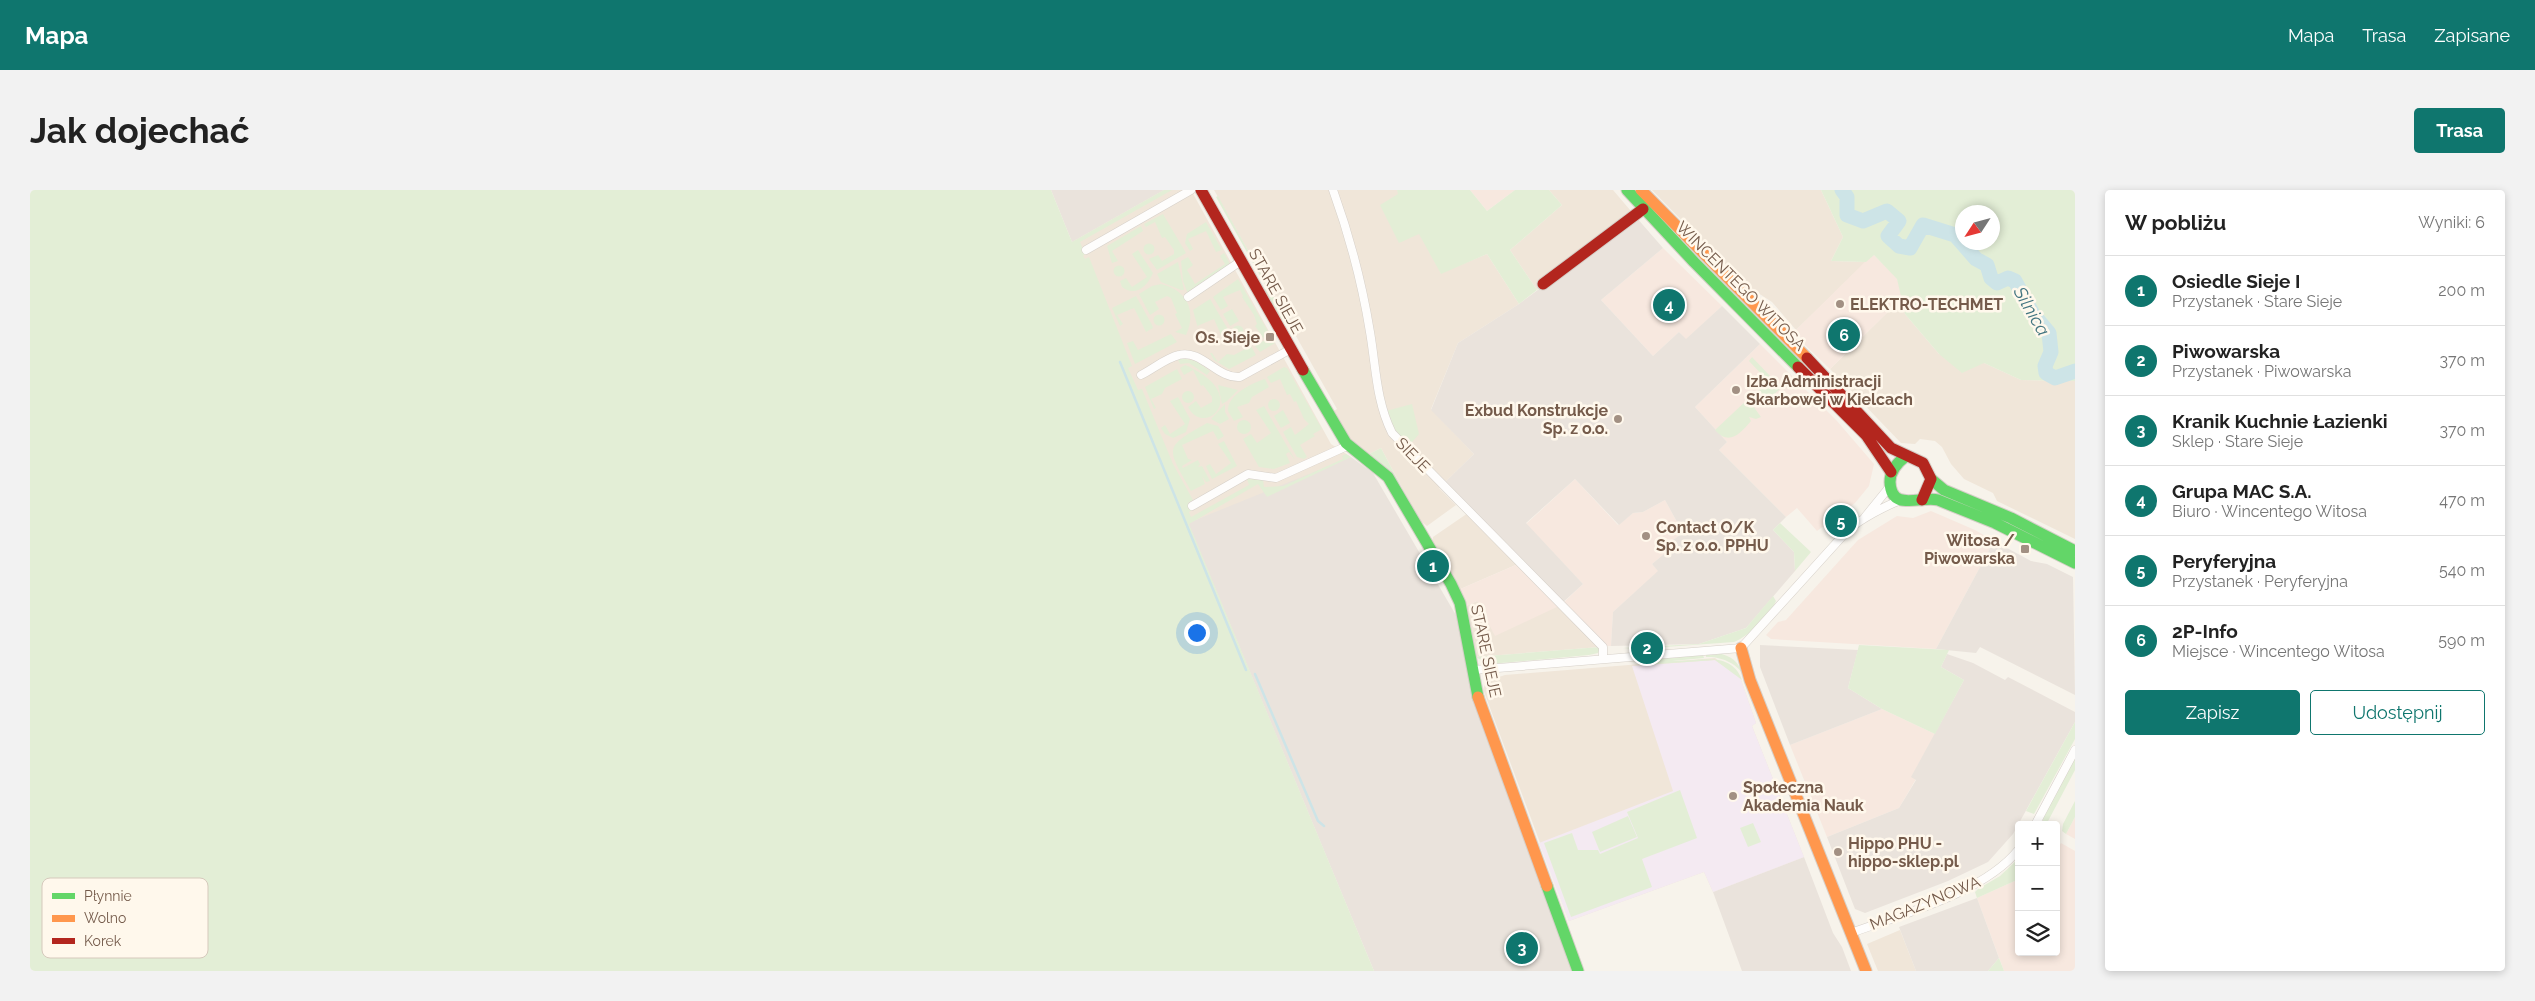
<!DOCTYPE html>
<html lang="pl">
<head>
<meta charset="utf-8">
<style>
  :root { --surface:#fff; --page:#f2f2f2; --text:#222; --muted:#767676; --line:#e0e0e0; --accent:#0f766e }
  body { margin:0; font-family:Raleway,sans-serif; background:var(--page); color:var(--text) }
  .controls { position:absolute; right:15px; bottom:15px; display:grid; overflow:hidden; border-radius:5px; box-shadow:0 2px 8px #0003 }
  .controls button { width:45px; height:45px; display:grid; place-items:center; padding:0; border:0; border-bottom:1px solid var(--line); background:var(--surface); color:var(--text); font:25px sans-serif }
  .compass { position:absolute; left:1925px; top:15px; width:45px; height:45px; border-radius:50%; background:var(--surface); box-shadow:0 2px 8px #0003; rotate:234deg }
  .you { position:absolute; left:1166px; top:442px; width:18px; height:18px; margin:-12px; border:4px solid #fff; border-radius:50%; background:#1a73e8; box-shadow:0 0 0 8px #1a73e833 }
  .badge { display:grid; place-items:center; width:32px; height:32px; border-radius:50%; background:var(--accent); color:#fff; font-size:16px; font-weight:700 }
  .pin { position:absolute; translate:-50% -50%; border:2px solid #fff; box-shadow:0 1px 5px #0006 }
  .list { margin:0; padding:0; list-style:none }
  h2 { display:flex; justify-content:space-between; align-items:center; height:65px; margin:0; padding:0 20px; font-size:21px }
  h2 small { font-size:16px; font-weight:400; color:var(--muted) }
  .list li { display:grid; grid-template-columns:32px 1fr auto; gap:15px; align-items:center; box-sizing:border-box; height:70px; padding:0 20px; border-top:1px solid var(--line) }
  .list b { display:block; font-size:19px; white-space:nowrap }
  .list p { margin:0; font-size:16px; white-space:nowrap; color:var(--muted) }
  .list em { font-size:16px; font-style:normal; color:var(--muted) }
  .actions { display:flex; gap:10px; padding:15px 20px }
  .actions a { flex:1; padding:11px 0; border:1px solid var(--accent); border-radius:5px; text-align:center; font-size:18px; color:var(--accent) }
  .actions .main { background:var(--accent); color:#fff }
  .icon { flex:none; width:28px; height:28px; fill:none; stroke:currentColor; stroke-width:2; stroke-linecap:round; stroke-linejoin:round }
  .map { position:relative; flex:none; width:2045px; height:781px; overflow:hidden; border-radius:5px }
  header { display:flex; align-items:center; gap:30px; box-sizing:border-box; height:70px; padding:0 25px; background:var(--accent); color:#fff }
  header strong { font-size:24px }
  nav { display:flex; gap:28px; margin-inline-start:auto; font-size:18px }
  .intro { display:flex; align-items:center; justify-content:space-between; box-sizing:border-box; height:120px; padding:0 30px }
  h1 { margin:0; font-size:35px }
  .button { padding:12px 22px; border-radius:5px; background:var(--accent); color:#fff; font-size:18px; font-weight:700 }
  main { display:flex; gap:30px; padding:0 30px }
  aside { flex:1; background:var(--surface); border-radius:5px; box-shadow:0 2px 8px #0003 }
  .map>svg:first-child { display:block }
  .residential { fill:#f0e6d9 }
  .commercial { fill:#f7e8df }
  .industrial { fill:#eae3dc }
  .education { fill:#f4eaf2 }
  .green { fill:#e3eed6; fill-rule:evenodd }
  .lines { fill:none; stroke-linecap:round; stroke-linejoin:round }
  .stream { stroke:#cde4e7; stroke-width:2.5 }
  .river { stroke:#cde4e7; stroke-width:15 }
  .street-casing { stroke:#d6d0c9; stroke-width:9 }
  .fast-casing { stroke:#d6cfc8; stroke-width:13 }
  .slow-casing { stroke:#d6cfc8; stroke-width:13 }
  .jam-casing { stroke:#d6cfc8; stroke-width:13 }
  .street { stroke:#fefdfc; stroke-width:8 }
  .fast { stroke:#63d668; stroke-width:11 }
  .slow { stroke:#ff974d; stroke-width:11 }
  .jam { stroke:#b3261e; stroke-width:11 }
  .poi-dot { fill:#a29083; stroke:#fff8ec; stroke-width:2 }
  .labels { text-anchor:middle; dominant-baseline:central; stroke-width:5; stroke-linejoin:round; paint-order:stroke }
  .street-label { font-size:16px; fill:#755b4b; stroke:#fff8ec }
  .poi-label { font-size:16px; font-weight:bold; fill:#755b4b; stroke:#fff8ec; text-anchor:start }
  .water-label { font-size:18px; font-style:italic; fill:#437580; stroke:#fff8ec }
  .key { fill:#fff8ec; stroke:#d6c9bc; stroke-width:1 }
  .key-label { font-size:14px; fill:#755b4b }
</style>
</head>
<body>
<header>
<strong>Mapa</strong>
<nav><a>Mapa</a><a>Trasa</a><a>Zapisane</a></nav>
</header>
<div class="intro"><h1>Jak dojechać</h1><a class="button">Trasa</a></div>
<main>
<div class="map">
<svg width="2045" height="781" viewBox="0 0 2045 781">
  <rect width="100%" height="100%" fill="#f7f3eb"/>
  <path class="residential" d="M1134,0h27l140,254 20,13 -37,18 -126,48 -116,-281z
    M1184,0h183l44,83 46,-19 32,50 -61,39 -27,66 43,45 -35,34 17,17 -29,21 -8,-6 -38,-72 -12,6 -21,-16 -14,-27 3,-2z
    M1519,0h64l23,27 -99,73 -27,-40 52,-45z
    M1622,0h169l22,47 -12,24 35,1 -70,68 -24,-28 -28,-18z
    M1872,108l3,16 34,40 45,9 37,17 54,1v158l-78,-38 -4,-8 -29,-14 -13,-15 -9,-17 -7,-6 -15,-2 -5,5 -14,-1 -71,-74z
    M1438,323l50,51 -60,26 -26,-47 1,-6z
    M1447,411l82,5 41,41 -125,10 -9,-51z
    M1685,468l26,22 15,43 -4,3 52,131 -91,35 -9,-20 -135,49 -86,-232 4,-8 18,-6z
    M1870,740l16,41h-38l-11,-27z"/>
  <path class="commercial" d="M1440,0h45l-28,21z
    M1633,58l59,58 -36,34 -7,-8 -26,24 -52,-56z
    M1843,64l24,24 5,20 -72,71 -25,-24 -9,-15z
    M1730,154l77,77 37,43 -5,22 -14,17 -38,28 -20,-23 -11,9 -67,-67 8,-8 -32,-35z
    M1545,289l43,46 15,-12 10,-1 22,-12 18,33 -10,7 -3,9 -18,15 7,7 -46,41 -2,34h-6l-42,-43 20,-19 -57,-60z
    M1901,321l44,19 19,11 -58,108 -165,-10 -5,-4 12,-13 8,-2 72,-80 39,-24 16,2z
    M1488,374l41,42 -64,30 -18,-35 -11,5 -8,-16z
    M1852,519l53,25 -23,42 4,3 -17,29 -72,29 -37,-92z
    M2045,627v22l-9,-5z
    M2031,653l14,8v120h-71l-27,-73 42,-19v73h37v-101z"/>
  <path class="industrial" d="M1021,0h113l-92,52z
    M1606,27l27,31 -62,52 52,56 26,-24 7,7 36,-33 38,38 -65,63 32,35 -8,8 67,67 -13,13 21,22 1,19 -49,57 -47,16 -88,2 2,-34 45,-41 -6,-7 18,-15 3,-9 10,-7 -18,-33 -22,12 -10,1 -14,12 -44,-46 -49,44 57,61 -24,22 -118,-120 33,-32 -43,-44 27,-67 61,-39z
    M1321,267l22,16 84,144 117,354h-200l-186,-448z
    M1964,351l37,20 16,3 26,13 2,118 -95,-48 -4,6 -40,-4z
    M1730,455l98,5 -10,38 34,21 -92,36 -30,-78z
    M1917,464l26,9 32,17 3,-3 67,35v10l-62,112 -25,28 -40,19 -83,32 -10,-4 -28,-72 72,-29 17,-28 -5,-3 53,-97 -23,-13z
    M1774,667l29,76 9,14 9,24h-109l-29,-79z
    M1947,708l22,60 -11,13h-72l-17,-44z"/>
  <path class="education" d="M1685,470l22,15 4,5 15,43 -4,3 52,131 -91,35 -9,-20 -135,49 -30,-78 134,-52 -41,-125z"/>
  <path class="green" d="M0,0h1021l21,52 92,-52h8l-92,52 5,12 -2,2 2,3 4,-2 43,109 -4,2 10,22 4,-1 31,75 20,36 -5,3 4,7 -3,2 2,5 58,-32 -2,-6 16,1 1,7 19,-1 60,-27 -1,-3 4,-2 5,3 -84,40 -9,-13 -69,40 185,447h-1344z
    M1367,0h73l17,21 28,-21h34l13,15 -52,45 27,40 -18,14 -32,-50 -46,20 -22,-40 -20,9 -19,-38 18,-11z
    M1791,0h254v191l-54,-1 -37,-17 -22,10 -23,-19 -34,-40 -8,-35 -23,-24 -8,7 -35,-1 12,-24zM1962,22v30h-30v-30z
    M1188,6l74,134 -1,1 -7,-12 -5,2 -16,-30 4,-3 -51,-91z
    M1133,24l23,39 -29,17 -8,-11 9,-4 4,6 12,-7v-4l-9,-13 -3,1 -7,-16 -9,5 -2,-3z
    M1176,32l16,28 -6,2 -10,-21 -18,8 5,10 -3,2 -5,-8 2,-9z
    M1111,36l2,5 -31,20 6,10 -6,2 -5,-17z
    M1113.5 59a5.5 5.5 0 1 1 11 0a5.5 5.5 0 1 1-11 0Z
    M1108,60l15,23c-6,14 -18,24 -31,14l-2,-6 6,-3 6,9 15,-10 -15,-23z
    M1194,63l6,11 -42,30 -5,-13 -2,-20 7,-4 5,8 -6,5 8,14 30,-20 -5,-8z
    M1148,72l6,28h-3l-20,-8 -4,-8z
    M1083.5 81a5.5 5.5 0 1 1 11 0a5.5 5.5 0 1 1-11 0Z
    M1208,89l32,56 -2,2 7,6 -15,9 -5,-6 10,-6 -10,-14 2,-2 -3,-9 -12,-18 1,-1 -3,-6 -17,7 5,9 -7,4 -8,-13z
    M1131,94c26,6 36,27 25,51l-11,-3 7,-4 -7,-14 2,-1 -6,-15 -4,-2 -12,6 4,7 -9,6 -11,-21 13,-8z
    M1106,106l16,29 1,3 -7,4 -12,-24 -17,7 6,9 -3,2 -8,-18z
    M1180,109l23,39 -8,6 -11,-25 -17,7 5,10h-2l-7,-26z
    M1202,119l7,12 -9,5 -7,-12z
    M1123.5 130a5.5 5.5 0 1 1 11 0a5.5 5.5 0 1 1-11 0Z
    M1202.5 141a5.5 5.5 0 1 1 11 0a5.5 5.5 0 1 1-11 0Z
    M1141,144l6,8 -42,22 -8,-21 6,-2 5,9z
    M1221,156l5,9 -27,14 -15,-9 -4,-7h2l6,9 9,-8 7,1z
    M1722,167l18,19 -4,3 -17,-18z
    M1151,168l15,3 14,10 -3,4 -18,-12 -9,1 -2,-4z
    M1155,175c6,2 11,6 17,9 42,28 1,62 -14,33l8,-6 5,7 11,-6v-5l-9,-12 -2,1 -8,-16 -9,5 -4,-7z
    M1254,177l3,1 35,61 -9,5 2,2 -15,9 7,12 -3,2 -7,-2 -14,-25 8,-5 4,8 14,-11 -5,-5 -8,-18 -2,1 -4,-8 -3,1 -7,-16 -9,4 -4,-6z
    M1147,179l5,10 -17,9 -3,6 -11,5 5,9 -2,1 -9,-22z
    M1742,188l9,10 -20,18 -9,-10z
    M1235,189l4,8 -17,10 -3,6 -12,4 6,10 -9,4 -6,-10c-1,-16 24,-28 37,-32z
    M1188,195l20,5 -11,11 -5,3z
    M1152 207a6 6 0 1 1 12 0a6 6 0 1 1-12 0Z
    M1148,207l12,22 -4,13 -13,6 -8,-4 -4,-6 4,-3 5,9 15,-10 -15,-23z
    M1718,209l13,18 -5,2 -7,-2 2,4c-11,13 -22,25 -36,9z
    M1238 215a6 6 0 1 1 12 0a6 6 0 1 1-12 0Z
    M1195,214v8l4,7 -9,5 -9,-5z
    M1382,214l7,30 -11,13 -14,-15 -8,-21z
    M1234,216l31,54 -6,-8 -3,2 4,9 -16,6 -15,-2 -16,-28 8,-5 6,9 14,-10 -15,-23z
    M1253,220l7,13 -9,5 -7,-12z
    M1207 237a7 7 0 1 1 14 0a7 7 0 1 1-14 0Z
    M1177,233l11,3 6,10 -6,4 -5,-9 -31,14 6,14 4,1 -10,6 1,2 15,-8 2,4 -2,3 4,-1 8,15 -4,1 -4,-6 3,8 -14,7c-24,-43 -29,-43 16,-68z
    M1194,251l13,25 -25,13 -6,-13 4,-2 6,10 15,-11 -13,-19z
    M1328,257l11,7 12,-6 19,36z
    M1750,333l31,29 -16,19 -1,-19 -21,-22z
    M1743,406l3,5c-7,16 -27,35 -42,41l-97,7 -14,-1 76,-4 47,-16z
    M1829,455l90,5 -8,17 23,13 -29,54 -53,-25 -34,-21z
    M1570,457l-2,6 -9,2 -99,9 -15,-7z
    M1692,464c13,4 18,11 22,23 -5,-13 -23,-21 -38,-20v-2z
    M1673,465l1,3 -32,3c24,1 59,-12 70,19l-27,-20 -72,5 9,-3h-9l1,-2z
    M2045,532v17l-41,75 -8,-3z
    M2045,567v13l-29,55h-3v-8z
    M1650,600l17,48 -55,21 10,28 -81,30 -27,-74 28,-10 6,17h20l2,4 38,-16 -11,-26z
    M2045,611v16l-9,17 -4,-3 1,-7z
    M1598,626l9,21 -37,15 -8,-20z
    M1723,633l8,19 -13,5 -8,-19z
    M1989,668v21l-42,19 -2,-6 3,-3 22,-13z
    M1969,768l5,13h-16z"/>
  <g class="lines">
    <path class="stream" d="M1090,172l126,308
      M1225,484l63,147 6,5"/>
    <path class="river" d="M1812,0l5,7v18l16,6 24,-10 12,10 -11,15 11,10 11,2 13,-23 32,10 21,24 11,6 4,13 6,5 11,-5 7,3 18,33 16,19 2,19 -6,14 1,7 9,5 20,-7"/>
    <g class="street-casing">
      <path id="street" d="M1303,0c17,47 29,93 37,142 6,35 6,69 22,101l211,214v12
        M1056,60l105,-60
        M1158,107l53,-36
        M1111,185c12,-6 25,-17 38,-20 23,-6 38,24 61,22l51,-28
        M1162,316l56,-32 28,4 71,-32
        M1835,327l26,-32
        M1443,480l268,-22 107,-118c13,-11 37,-24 53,-30
        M2005,635l40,-75
        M1821,743c52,-19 133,-40 168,-84"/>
    </g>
    <g class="fast-casing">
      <path id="fast" d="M1597,0l67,72 104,105
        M1273,180l43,73 42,34 63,107 9,19 18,94
        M1876,266c-8,6 -16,15 -16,26 1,31 32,13 48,18l57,23 80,40
        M1901,289l13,11 67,28 64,33
        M1517,696l31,85"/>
    </g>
    <g class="slow-casing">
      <path id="slow" d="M1611,0l166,168
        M1711,458l9,32 116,291
        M1448,507l69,189"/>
    </g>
    <g class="jam-casing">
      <path id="jam" d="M1171,0l102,180
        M1513,94l100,-75
        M1777,168l84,90 32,15 8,16 -9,21
        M1768,177l68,68 25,37"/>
    </g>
    <use href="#street" class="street"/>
    <use href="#fast" class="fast"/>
    <use href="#slow" class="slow"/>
    <use href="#jam" class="jam"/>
  </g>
  <g class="poi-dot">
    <circle cx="1810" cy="114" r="5"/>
    <rect x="1235" y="142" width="10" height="10" rx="2.5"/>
    <circle cx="1706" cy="200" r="5"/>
    <circle cx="1588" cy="229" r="5"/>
    <circle cx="1616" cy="346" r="5"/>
    <rect x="1990" y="354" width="10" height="10" rx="2.5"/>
    <circle cx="1703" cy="606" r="5"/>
    <circle cx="1808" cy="662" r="5"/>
  </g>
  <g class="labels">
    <g class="street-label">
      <text transform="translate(1711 96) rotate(45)">WINCENTEGO WITOSA</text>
      <text transform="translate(1246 101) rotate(61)">STARE SIEJE</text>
      <text transform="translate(1383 265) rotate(46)">SIEJE</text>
      <text transform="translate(1456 461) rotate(78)">STARE SIEJE</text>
      <text transform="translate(1895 713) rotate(-22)">MAGAZYNOWA</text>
    </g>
    <g class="poi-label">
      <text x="1820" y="114">ELEKTRO-TECHMET</text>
      <text x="1230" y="147" text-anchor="end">Os. Sieje</text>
      <text x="1716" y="191">Izba Administracji<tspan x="1716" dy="18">Skarbowej w Kielcach</tspan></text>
      <text x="1578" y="220" text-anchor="end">Exbud Konstrukcje<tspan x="1578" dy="18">Sp. z o.o.</tspan></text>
      <text x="1626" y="337">Contact O/K<tspan x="1626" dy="18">Sp. z o.o. PPHU</tspan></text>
      <text x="1985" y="350" text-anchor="end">Witosa /<tspan x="1985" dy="18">Piwowarska</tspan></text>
      <text x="1713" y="597">Społeczna<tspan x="1713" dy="18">Akademia Nauk</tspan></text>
      <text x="1818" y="653">Hippo PHU -<tspan x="1818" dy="18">hippo-sklep.pl</tspan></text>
    </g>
    <g class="water-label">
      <text transform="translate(2002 121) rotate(60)">Silnica</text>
    </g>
  </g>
  <rect x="12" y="688" width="166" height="80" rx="8" class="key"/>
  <rect x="22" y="703" width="23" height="6" fill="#63d668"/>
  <rect x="22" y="725" width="23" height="7" fill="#ff974d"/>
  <rect x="22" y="748" width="23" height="6" fill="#b3261e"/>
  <g class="key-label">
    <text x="54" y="711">Płynnie</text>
    <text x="54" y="733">Wolno</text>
    <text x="54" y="756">Korek</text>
  </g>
</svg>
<div class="controls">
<button>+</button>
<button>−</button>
<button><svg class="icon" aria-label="layers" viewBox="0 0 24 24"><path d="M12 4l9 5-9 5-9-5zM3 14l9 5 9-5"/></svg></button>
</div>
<svg class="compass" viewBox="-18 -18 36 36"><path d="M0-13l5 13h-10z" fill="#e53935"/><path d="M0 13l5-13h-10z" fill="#767676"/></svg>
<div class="you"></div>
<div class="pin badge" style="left:1403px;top:376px">1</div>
<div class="pin badge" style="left:1617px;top:458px">2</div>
<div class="pin badge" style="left:1492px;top:758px">3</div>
<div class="pin badge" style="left:1639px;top:115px">4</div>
<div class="pin badge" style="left:1811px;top:331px">5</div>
<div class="pin badge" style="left:1814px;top:145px">6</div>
</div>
<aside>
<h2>W pobliżu<small>Wyniki: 6</small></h2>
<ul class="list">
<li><span class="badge">1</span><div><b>Osiedle Sieje I</b><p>Przystanek · Stare Sieje</p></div><em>200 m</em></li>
<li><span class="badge">2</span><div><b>Piwowarska</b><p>Przystanek · Piwowarska</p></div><em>370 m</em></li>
<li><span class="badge">3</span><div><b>Kranik Kuchnie Łazienki</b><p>Sklep · Stare Sieje</p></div><em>370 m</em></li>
<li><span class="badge">4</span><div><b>Grupa MAC S.A.</b><p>Biuro · Wincentego Witosa</p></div><em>470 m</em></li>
<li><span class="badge">5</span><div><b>Peryferyjna</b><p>Przystanek · Peryferyjna</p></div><em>540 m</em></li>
<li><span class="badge">6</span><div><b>2P-Info</b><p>Miejsce · Wincentego Witosa</p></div><em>590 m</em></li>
</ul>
<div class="actions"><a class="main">Zapisz</a><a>Udostępnij</a></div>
</aside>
</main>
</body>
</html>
